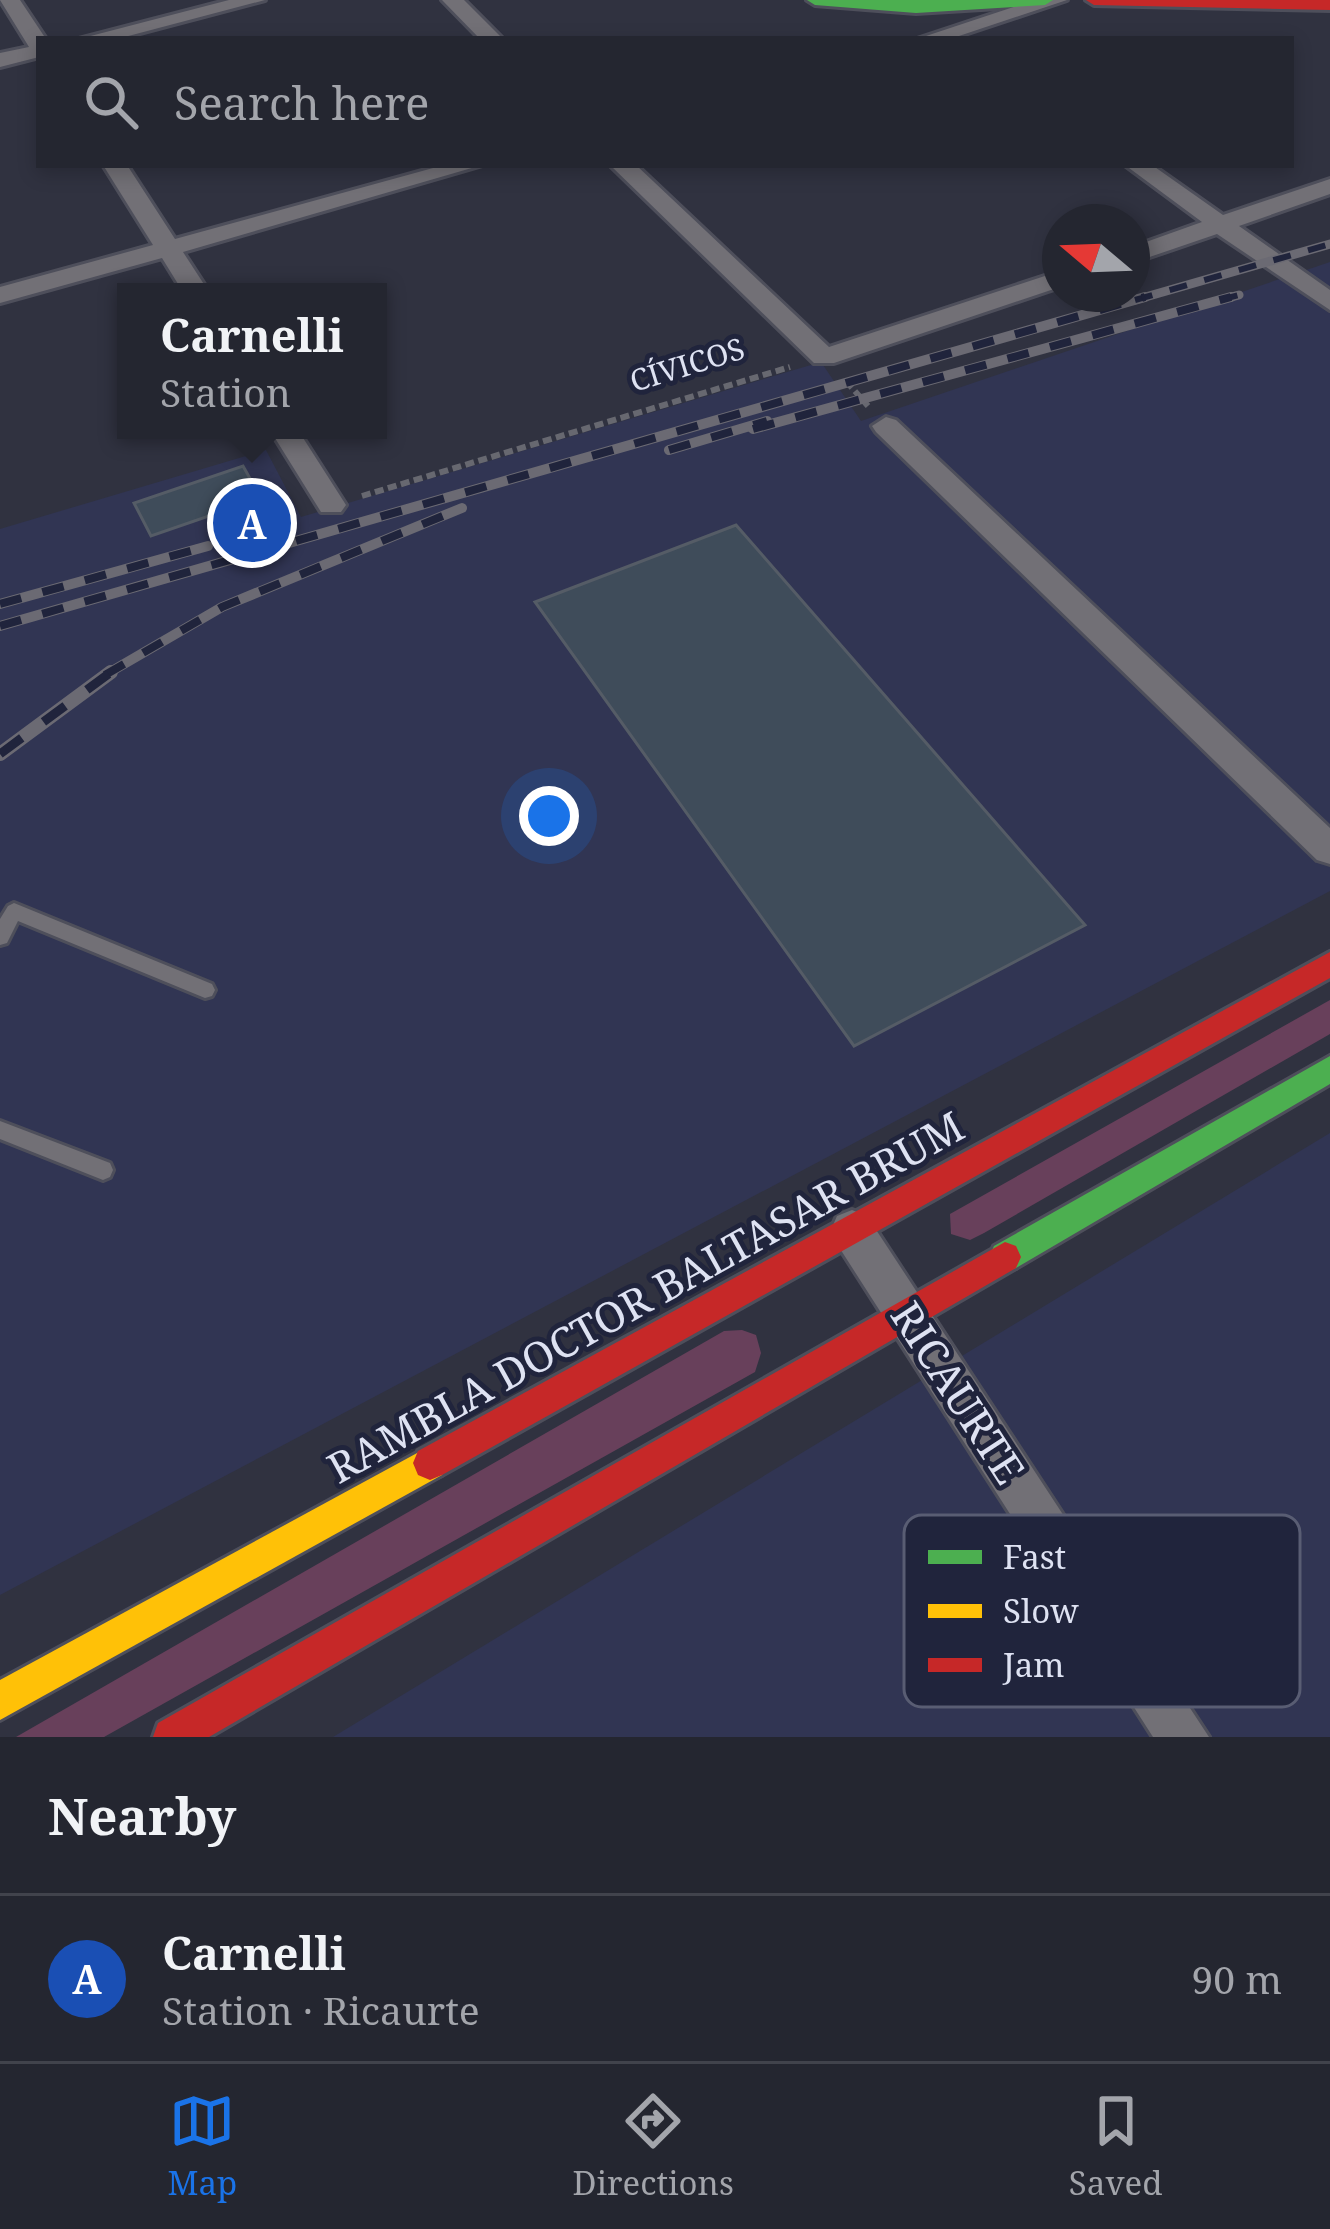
<!DOCTYPE html>
<html lang="en">
<head>
<meta charset="utf-8">
<style>
  :root { --surface:#242630; --page:#30323c; --text:#f1f3f6; --muted:#a3a5ab; --line:#41434c; --accent:#1a73e8 }
  body { margin:0; font-family:"Noto Serif",serif; background:var(--page); color:var(--text) }
  .compass { position:absolute; left:1042px; top:204px; width:108px; height:108px; border-radius:50%; background:var(--surface); box-shadow:0 6px 18px #0003; rotate:289deg }
  .you { position:absolute; left:549px; top:816px; width:42px; height:42px; margin:-30px; border:9px solid #fff; border-radius:50%; background:#1a73e8; box-shadow:0 0 0 18px #1a73e833 }
  .badge { display:grid; place-items:center; width:78px; height:78px; border-radius:50%; background:var(--accent); color:#fff; font-size:39px; font-weight:700 }
  .pin { position:absolute; translate:-50% -50%; border:6px solid #fff; box-shadow:0 3px 12px #0006 }
  .popup { position:absolute; left:117px; top:283px; width:270px; height:156px; box-sizing:border-box; display:grid; place-content:center; border-radius:0px; background:var(--surface); filter:drop-shadow(0 3px 9px #0005); font-size:39px; white-space:nowrap; color:var(--muted) }
  .popup b { font-size:45px; color:var(--text) }
  .popup::after { content:''; position:absolute; left:50%; top:100%; margin-left:-24px; border:24px solid transparent; border-top-color:var(--surface) }
  .list { margin:0; padding:0; list-style:none }
  h2 { display:flex; justify-content:space-between; align-items:center; height:156px; margin:0; padding:0 48px; font-size:51px }
  h2 small { font-size:39px; font-weight:400; color:var(--muted) }
  .list li { display:grid; grid-template-columns:78px 1fr auto; gap:36px; align-items:center; box-sizing:border-box; height:168px; padding:0 48px; border-top:3px solid var(--line) }
  .list b { display:block; font-size:45px; white-space:nowrap }
  .list p { margin:0; font-size:39px; white-space:nowrap; color:var(--muted) }
  .list em { font-size:39px; font-style:normal; color:var(--muted) }
  .icon { flex:none; width:66px; height:66px; fill:none; stroke:currentColor; stroke-width:2; stroke-linecap:round; stroke-linejoin:round }
  .map { position:relative; flex:none; width:1330px; height:1737px; overflow:hidden }
  .search { position:absolute; background:var(--surface); box-shadow:0 6px 18px #0003; left:36px; right:36px; top:36px; height:132px; display:flex; align-items:center; gap:30px; box-sizing:border-box; padding:0 42px; border-radius:0px; color:var(--muted); font-size:45px }
  .sheet { height:324px; background:var(--surface) }
  nav { display:flex; justify-content:space-around; align-items:center; box-sizing:border-box; height:168px; border-top:3px solid var(--line); background:var(--surface); font-size:33px; color:var(--muted) }
  nav a { display:grid; justify-items:center; gap:6px }
  nav .on { color:var(--accent) }
  .map>svg:first-child { display:block }
  .built { fill:#313553 }
  .green { fill:#68405b }
  .building { fill:#3f4c5a; stroke:#555c66; stroke-width:3 }
  .lines { fill:none; stroke-linecap:round; stroke-linejoin:round }
  .lane-casing { stroke:#4e4f5b; stroke-width:6 }
  .street-casing { stroke:#4e4f5b; stroke-width:6 }
  .fast-casing { stroke:#4e4f5b; stroke-width:6 }
  .slow-casing { stroke:#4e4f5b; stroke-width:6 }
  .jam-casing { stroke:#4e4f5b; stroke-width:6 }
  .path { stroke:#676870; stroke-width:6; stroke-dasharray:9 4.5; stroke-linecap:butt }
  .lane { fill:#727076; fill-rule:evenodd }
  .street { fill:#727076; fill-rule:evenodd }
  .fast { fill:#4caf50; fill-rule:evenodd }
  .slow { fill:#ffc107; fill-rule:evenodd }
  .jam { fill:#c62828; fill-rule:evenodd }
  .rail-far2-casing { stroke:#6b6a73; stroke-width:9 }
  .rail-far1-casing { stroke:#6b6a73; stroke-width:10 }
  .rail-casing { stroke:#6b6a73; stroke-width:14 }
  .rail-far2 { stroke:#20243c; stroke-width:6; stroke-dasharray:18; stroke-linecap:butt }
  .rail-far1 { stroke:#20243c; stroke-width:8; stroke-dasharray:22; stroke-linecap:butt }
  .rail { stroke:#20243c; stroke-width:9; stroke-dasharray:27; stroke-linecap:butt }
  .labels { text-anchor:middle; dominant-baseline:central; stroke-width:10; stroke-linejoin:round; paint-order:stroke }
  .far-street-label { font-size:30px; fill:#dee2f2; stroke:#20243c }
  .near-street-label { font-size:42px; fill:#dee2f2; stroke:#20243c }
  .key { fill:#20243c; stroke:#595d73; stroke-width:3 }
  .key-label { font-size:33px; fill:#dee2f2 }
</style>
</head>
<body>
<div class="map">
<svg width="1330" height="1737" viewBox="0 0 1330 1737">
  <rect width="100%" height="100%" fill="#303240"/>
  <path class="built" d="M1330,262v629l-1330,704v-1066l266,-79 35,67 520,-155 40,59z
    M1330,1133v604h-997z"/>
  <path class="green" d="M1330,1000v34l-346,199 -14,7 -19,-6 -1,-20z
    M742,1330l14,5 5,18 -6,19 -651,365h-88l708,-406z"/>
  <path class="building" d="M243,466l18,32 -110,38 -17,-33z
    M736,525l349,400 -231,121 -319,-444z"/>
  <g class="lines">
    <g class="lane-casing">
      <path id="lane" d="M14,903l198,81 3,6 -3,6 -7,2 -187,-77 -11,22 -7,2v-26l8,-13z
        M0,1121l110,42 3,7 -3,7 -7,3 -103,-41z"/>
    </g>
    <g class="street-casing">
      <path id="street" d="M0,0h20l26,39h-7v18l-39,10v-14l29,-6z
        M229,0h36l-148,39h-38z
        M442,0h22l39,39h-23z
        M1035,0h32l-117,39h-33z
        M103,165h24l48,74 269,-74h38l-299,87 26,40h-26l-21,-34 -162,45v-16l153,-42z
        M610,165h26l193,182 231,-76v16l-226,76h-20z
        M1125,165h27l71,50 107,-36v15l-91,32 91,64v20l-113,-76 -85,29v-16l70,-25z
        M886,417l10,3 434,408v36l-13,-4 -441,-428 -4,-6z
        M270,430h28l48,75 -5,7h-20z
        M852,1210l15,6 342,521h-56l-316,-493 -6,-14 6,-14z"/>
    </g>
    <g class="fast-casing">
      <path id="fast" d="M807,0h246l-8,5 -129,8 -101,-8z
        M1330,1056v28l-314,184 -11,4 -11,-4 -5,-11 5,-11z"/>
    </g>
    <g class="slow-casing">
      <path id="slow" d="M430,1446l12,5 5,12 -5,12 -442,245v-40z"/>
    </g>
    <g class="jam-casing">
      <path id="jam" d="M1086,0h244v10l-236,-5z
        M1330,952v26l-888,497 -12,5 -12,-5 -5,-12 5,-12z
        M1005,1242l11,4 5,11 -5,11 -807,469h-56l5,-14z"/>
    </g>
    <path class="path" d="M846,381l22,25
      M362,496l428,-129"/>
    <use href="#lane" class="lane"/>
    <use href="#street" class="street"/>
    <use href="#fast" class="fast"/>
    <use href="#slow" class="slow"/>
    <use href="#jam" class="jam"/>
    <g class="rail-far2-casing">
      <path id="rail-far2" d="M1135,300l195,-56
        M1220,300l19,-5"/>
    </g>
    <g class="rail-far1-casing">
      <path id="rail-far1" d="M753,429l478,-132
        M669,450l98,-29
        M0,604l208,-58
        M0,626l1145,-329
        M105,675l117,-68 240,-99"/>
    </g>
    <g class="rail-casing">
      <path id="rail" d="M0,754l111,-82"/>
    </g>
    <use href="#rail-far2" class="rail-far2"/>
    <use href="#rail-far1" class="rail-far1"/>
    <use href="#rail" class="rail"/>
  </g>
  <g class="labels">
    <g class="far-street-label">
      <text transform="translate(687 364) rotate(-17)">CÍVICOS</text>
    </g>
    <g class="near-street-label">
      <text transform="translate(645 1296) rotate(-29)">RAMBLA DOCTOR BALTASAR BRUM</text>
      <text transform="translate(959 1392) rotate(57)">RICAURTE</text>
    </g>
  </g>
  <rect x="904" y="1515" width="396" height="192" rx="18" class="key"/>
  <rect x="928" y="1550" width="54" height="14" fill="#4caf50"/>
  <rect x="928" y="1604" width="54" height="14" fill="#ffc107"/>
  <rect x="928" y="1658" width="54" height="14" fill="#c62828"/>
  <g class="key-label">
    <text x="1003" y="1569">Fast</text>
    <text x="1003" y="1623">Slow</text>
    <text x="1003" y="1677">Jam</text>
  </g>
</svg>
<svg class="compass" viewBox="-18 -18 36 36"><path d="M0-13l5 13h-10z" fill="#e53935"/><path d="M0 13l5-13h-10z" fill="#a3a5ab"/></svg>
<div class="you"></div>
<div class="pin badge" style="left:252px;top:523px;background:#1a4fb4">A</div>
<div class="popup"><b>Carnelli</b>Station</div>
<div class="search"><svg class="icon" aria-label="search" viewBox="0 0 24 24"><circle cx="10" cy="10" r="6"/><path d="M15 15l6 6"/></svg>Search here</div>
</div>
<section class="sheet">
<h2>Nearby<small></small></h2>
<ul class="list">
<li><span class="badge" style="background:#1a4fb4">A</span><div><b>Carnelli</b><p>Station · Ricaurte</p></div><em>90 m</em></li>
</ul>
</section>
<nav>
<a class="on"><svg class="icon" aria-label="map" viewBox="0 0 24 24"><path d="M3 6l6-2 6 2 6-2v14l-6 2-6-2-6 2zM9 4v14M15 6v14"/></svg>Map</a>
<a><svg class="icon" aria-label="directions" viewBox="0 0 24 24"><path d="M12 3l9 9-9 9-9-9zM9 14v-3h6M13 9l2 2-2 2"/></svg>Directions</a>
<a><svg class="icon" aria-label="saved" viewBox="0 0 24 24"><path d="M7 4h10v16l-5-4-5 4z"/></svg>Saved</a>
</nav>
</body>
</html>
